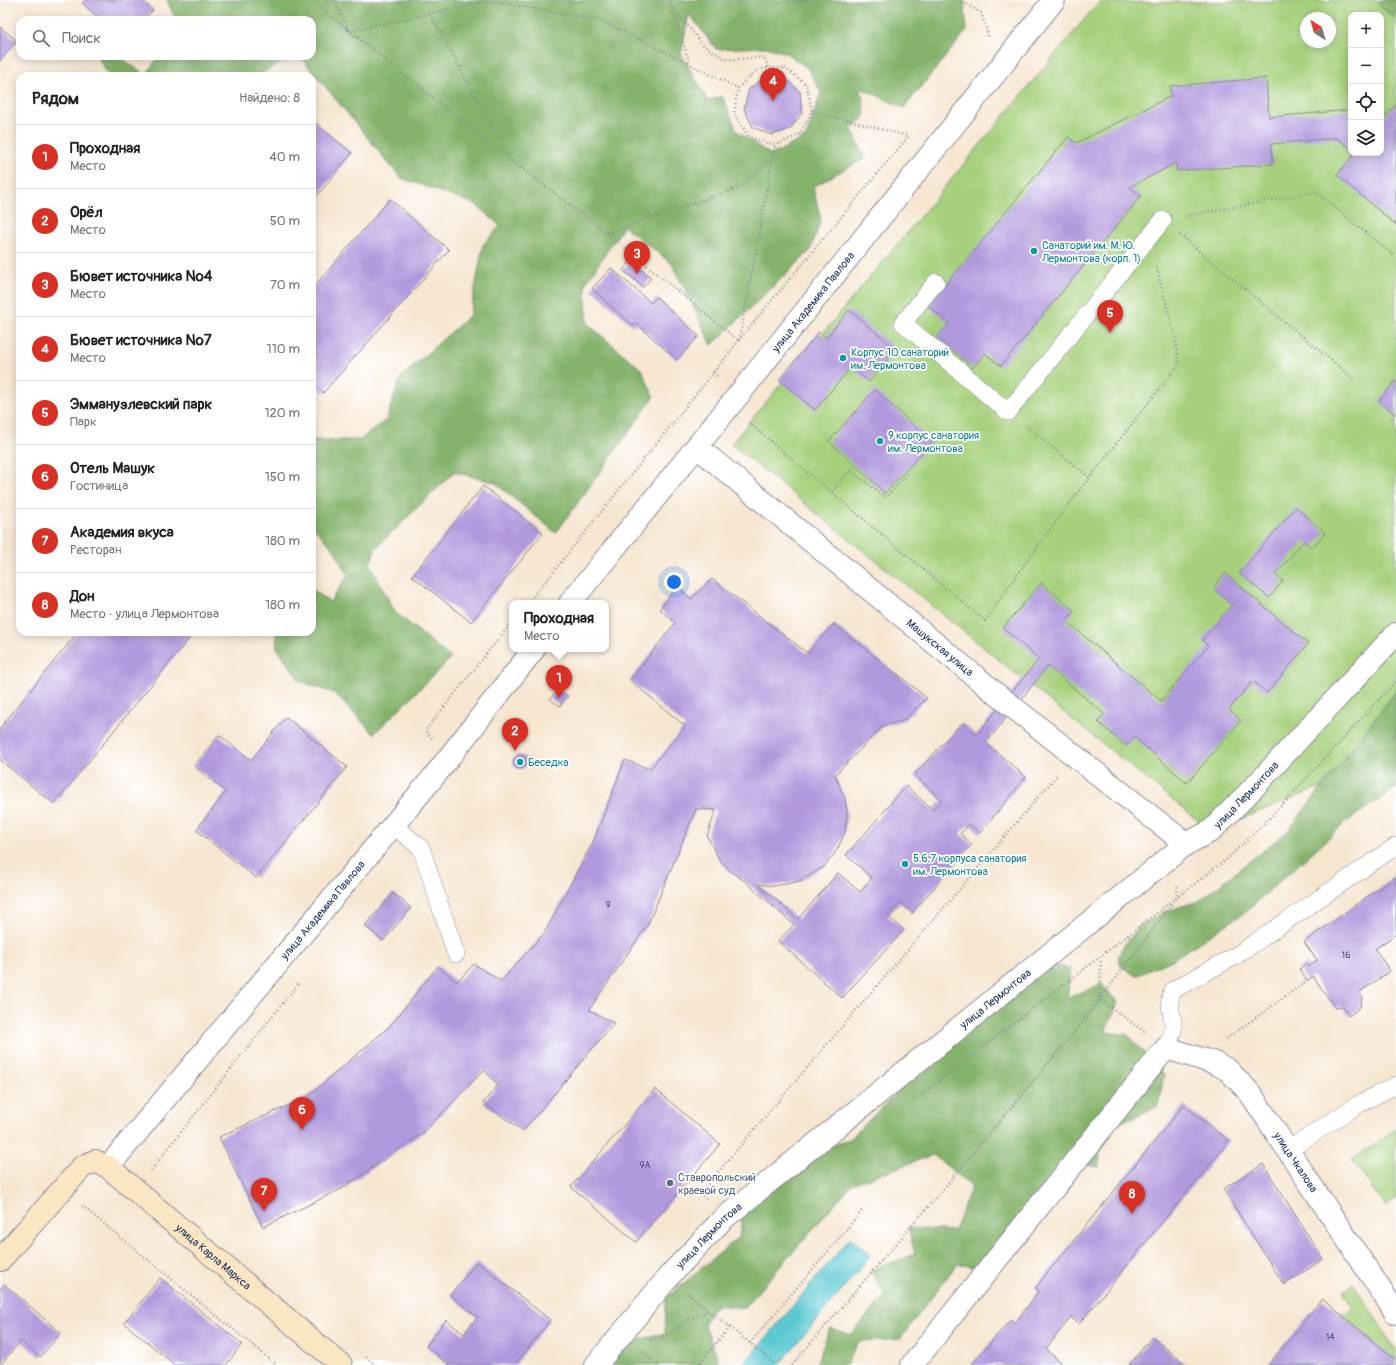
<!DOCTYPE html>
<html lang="ru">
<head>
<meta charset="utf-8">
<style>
  :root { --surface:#fff; --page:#f6f6f6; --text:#222; --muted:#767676; --line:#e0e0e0; --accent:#d93025 }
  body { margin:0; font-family:Pangolin,sans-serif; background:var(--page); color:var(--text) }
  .controls { position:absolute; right:12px; top:12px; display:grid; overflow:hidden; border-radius:8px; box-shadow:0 2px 10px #0003 }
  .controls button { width:36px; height:36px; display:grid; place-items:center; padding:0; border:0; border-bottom:1px solid var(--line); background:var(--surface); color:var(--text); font:20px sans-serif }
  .compass { position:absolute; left:1300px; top:12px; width:36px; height:36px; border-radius:50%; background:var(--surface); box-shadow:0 2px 10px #0003; rotate:323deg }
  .you { position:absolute; left:674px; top:582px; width:14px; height:14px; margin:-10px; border:3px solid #fff; border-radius:50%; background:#1a73e8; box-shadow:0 0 0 6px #1a73e833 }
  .badge { display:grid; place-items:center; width:26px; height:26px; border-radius:50%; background:var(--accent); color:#fff; font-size:13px; font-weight:700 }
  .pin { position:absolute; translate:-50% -33px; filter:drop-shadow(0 1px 2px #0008) }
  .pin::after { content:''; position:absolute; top:21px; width:14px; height:12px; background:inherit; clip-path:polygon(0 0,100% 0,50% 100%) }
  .popup { position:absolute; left:509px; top:600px; width:100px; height:52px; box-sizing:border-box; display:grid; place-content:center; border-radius:8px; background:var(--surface); filter:drop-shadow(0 1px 3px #0005); font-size:13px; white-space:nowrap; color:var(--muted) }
  .popup b { font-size:15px; color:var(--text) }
  .popup::after { content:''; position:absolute; left:50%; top:100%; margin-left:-8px; border:8px solid transparent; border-top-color:var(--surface) }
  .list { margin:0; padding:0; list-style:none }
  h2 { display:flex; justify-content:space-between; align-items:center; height:52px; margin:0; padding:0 16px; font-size:17px }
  h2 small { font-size:13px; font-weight:400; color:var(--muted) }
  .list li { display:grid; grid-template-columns:26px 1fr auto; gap:12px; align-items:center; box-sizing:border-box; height:64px; padding:0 16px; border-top:1px solid var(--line) }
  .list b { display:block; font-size:15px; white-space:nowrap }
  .list p { margin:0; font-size:13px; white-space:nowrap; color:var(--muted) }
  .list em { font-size:13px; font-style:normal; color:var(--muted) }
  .icon { flex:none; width:22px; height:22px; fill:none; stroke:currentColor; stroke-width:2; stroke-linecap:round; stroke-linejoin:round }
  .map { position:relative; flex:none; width:1396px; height:1365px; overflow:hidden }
  .search { position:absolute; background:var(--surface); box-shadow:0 2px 10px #0003; left:16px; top:16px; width:300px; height:44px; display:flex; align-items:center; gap:10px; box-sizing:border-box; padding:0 14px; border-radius:12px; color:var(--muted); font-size:15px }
  .panel { position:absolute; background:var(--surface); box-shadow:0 2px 10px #0003; left:16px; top:72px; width:300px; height:564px; border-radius:12px }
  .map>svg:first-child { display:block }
  .green { fill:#a6d07b; stroke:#60806c; fill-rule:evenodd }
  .forest { fill:#84b26b; stroke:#507064; fill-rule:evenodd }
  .water { fill:#5cc9d2; stroke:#3c7c98 }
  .building { fill:#b199dd }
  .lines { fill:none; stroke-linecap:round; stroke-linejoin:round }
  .lane-casing { stroke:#888a97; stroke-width:18 }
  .street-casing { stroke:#888a97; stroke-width:24 }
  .secondary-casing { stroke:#888a97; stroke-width:24 }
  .path { stroke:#888a97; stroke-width:2.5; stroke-dasharray:1 3; stroke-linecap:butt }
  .lane { stroke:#fff; stroke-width:17 }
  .street { stroke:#fff; stroke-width:22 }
  .secondary { stroke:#fbe6c4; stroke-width:22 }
  .culture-dot { fill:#0f9aa8; stroke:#fff; stroke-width:1.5 }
  .service-dot { fill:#5c6f8a; stroke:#fff; stroke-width:1.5 }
  .labels { text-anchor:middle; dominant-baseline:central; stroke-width:3.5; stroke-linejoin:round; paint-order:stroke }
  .number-label { font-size:9px; fill:#404a7e }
  .culture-label { font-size:11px; fill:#0d838f; stroke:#fff; text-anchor:start }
  .street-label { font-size:11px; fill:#1b2f5e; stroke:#fff }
  .service-label { font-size:11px; fill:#4e5e75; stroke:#fff; text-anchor:start }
</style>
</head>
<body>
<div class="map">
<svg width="1396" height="1365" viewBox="0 0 1396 1365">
  <rect width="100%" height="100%" fill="#fff"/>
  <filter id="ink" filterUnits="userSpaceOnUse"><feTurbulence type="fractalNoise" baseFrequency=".025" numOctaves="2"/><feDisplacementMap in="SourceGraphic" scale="8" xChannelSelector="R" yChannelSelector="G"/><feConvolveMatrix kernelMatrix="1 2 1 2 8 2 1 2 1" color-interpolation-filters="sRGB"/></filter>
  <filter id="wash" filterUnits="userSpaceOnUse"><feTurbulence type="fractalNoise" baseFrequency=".012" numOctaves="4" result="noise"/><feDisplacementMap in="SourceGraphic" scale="16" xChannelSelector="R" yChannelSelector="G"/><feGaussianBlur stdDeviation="0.9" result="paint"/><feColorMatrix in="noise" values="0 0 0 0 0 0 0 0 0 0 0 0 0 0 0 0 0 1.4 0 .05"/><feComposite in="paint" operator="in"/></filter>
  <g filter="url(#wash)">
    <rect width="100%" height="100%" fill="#f6e6d0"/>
    <path class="green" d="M1396,0v757l-185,74 -480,-387 367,-441zM1351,15h30v138h-30zM1306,18h24v24h-24z
      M1396,1129v70l-10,8 -34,-47z
      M1354,1284l42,67v9l-55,-45 12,-7 -10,-16z"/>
    <path class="forest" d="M167,0h797l3,30 -63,78 -43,-20 4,29 -14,11 14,30 -52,29 8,33 -11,31 -98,94 -40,-81 -48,-38 -39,58 3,40 54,46 12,27 -98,136 -62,-51 -40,-10 -79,77 -5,15 25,48 56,46 -77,76 -40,-41 -34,-12 -23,-33 -1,-16h36v-43l18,13 18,-27 -13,-24 -23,-26v-85h48l26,-20 15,-43 69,-62 13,-70 17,-19 -25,-22 -74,-26 -101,-122h12v-36h-136zM689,14l27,35 50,-2 20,6 21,15 14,24 -15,45 -35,18 -34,-24 -15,-35 -14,5 -27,-47z
      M1384,0h12v19l-19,-15z
      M97,56h21l28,19 13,-19h134l-31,17 -2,3h-151z
      M1396,691v97l-51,35 -101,90 -72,47 -36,16 -15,-10 -3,-9 4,-9 17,-21 24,-15 36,-11 89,-70z
      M1053,965l18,3 -4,30 35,-14 16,19 -13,29 23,3 36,40 -6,31 -57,25 -2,36 -20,-3 -14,30 -36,12 -42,66 -29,-9 -58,76 -42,3 -12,23h-30l14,-37 20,7 35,-39 -15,-26 45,-16 -7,-26 46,3 18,-45 -39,-31 -81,29 -108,124 -28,-3 -12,19 15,37 -3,4h-115l22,-21 42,-11 1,-35 73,-61 4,-25 68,-58 39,-15 96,-95z"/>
    <path class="water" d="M850,1238l21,17 -92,110h-36z"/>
    <g id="blocks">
      <path class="building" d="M85,0h57l11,10 -10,10h-42l-19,-17z
        M0,27l17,14 -17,20z
        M765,77l20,1 15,14 2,21 -12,16 -19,6 -18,-8 -9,-18 5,-20z
        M1266,78l3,39 82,-7v39l-14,-11 -66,6 2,20 -96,7 -1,-8 -46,24 11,9 -140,170 -16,-13 -12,15 -36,-31 12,-14 -21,-17 140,-169 8,6 95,-47 -1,-10z
        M1396,104v121l-59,-50 18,-22h26v-31z
        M312,120l40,33 -40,49z
        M390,199l59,51 -126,143 -11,-10v-94z
        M631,261l20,17 -8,9 -20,-17z
        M611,268l40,35 5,-6 43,39 -22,24 -41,-37 -3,3 -41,-37z
        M849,310l47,39 -27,33 -18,-15 -36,43 -36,-30 40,-48 7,6z
        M1396,380v35l-17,-14z
        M875,390l57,52 -47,51 -56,-52z
        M483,486l60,47 -72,89 -59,-46z
        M1296,507l29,26 -13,15 -8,-7 -29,34 8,6 -14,17 -30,-25z
        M1225,573l83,71 -41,49 -14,-12 -24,28 12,11 -54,63 -53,-46 -8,9 -28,-24 6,-8 -56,-48 -62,77 40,34 -46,56 -11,-9 -9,10 12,10 -60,69 -12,-11 -12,14 16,14 -62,68 -64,-57 16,-16 -49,-44 -15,-10 -11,-12 -12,-23 9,-26 -20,-1 -48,115 -59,86 25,13 -91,108 -40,-28 15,-18 -14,-15 -60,62 -81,56 -80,39 -44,-90 88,-40 83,-71 48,-60 19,16 17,-18 27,17 44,-49 48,-90 32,-82 25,9 35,-43 -55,-46 45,-57 -15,-14 17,-23 14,13 21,-20 95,74 27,-29 93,74 -23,22 -21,6 -48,49 10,24 2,15 -2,18 -8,18 -13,17 -24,14 -26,5 -16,-2 40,35 40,-46 22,19 12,-14 -26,-23 60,-69 27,24 9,-10 -28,-25 48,-52 14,12 63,-76 -36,-31 38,-45 33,28 -8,10 95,80 47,-55 -6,-6 30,-35 -19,-17z
        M78,632h110l4,3 -138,169 -54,-44v-32z
        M558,689l10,7 -8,10 -10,-7z
        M286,717l61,50 -91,111 -60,-48 30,-38 -32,-26 25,-31 32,25z
        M513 762a7 7 0 1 1 14 0a7 7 0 1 1-14 0Z
        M1396,876v58l-21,15 15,22 -32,22 4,5 -2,9 -11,9 -6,-9 -8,1 -22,-32 -6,5 -8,-12 7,-6 3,4 8,-7 -13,-18z
        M393,893l18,15 -28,33 -18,-15z
        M655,1089l65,55 -84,98 -65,-55z
        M1184,1105l45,36 -150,183 -8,-7 -25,32 17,16h-92l40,-46 4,4 24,-32 -4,-3z
        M1263,1164l60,95 -39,26 -61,-96z
        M477,1262l73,58 -35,45h-66l-23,-19 20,-26 18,14 13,-17 -27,-22z
        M160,1278l82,66 -16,21h-51l-51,-42z
        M4,1284l57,49 -21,24 -19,-16 -21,24v-76z
        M1322,1299l74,61v5h-128z
        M1152,1337l34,28h-57z"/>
    </g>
  </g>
  <g filter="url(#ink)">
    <use href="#blocks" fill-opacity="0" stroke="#888a97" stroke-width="1"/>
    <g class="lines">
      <g class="lane-casing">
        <path id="lane" d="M936,282l-33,41 105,89 155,-192
          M393,825l28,23 35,106
          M1166,1048c2,-5 6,-12 7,-18 2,-13 -8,-29 0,-40l64,-35 159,-109
          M1288,1150l71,-46 37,-19"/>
      </g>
      <g class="street-casing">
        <g id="street">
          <path id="s1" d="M697,447l302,249 187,148"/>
          <path id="s2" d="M570,603l170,-210 314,-393"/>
          <path id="s3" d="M108,1167l328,-393 98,-125"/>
          <path id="s4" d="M596,1365l74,-90 53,-56 463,-375 25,-13 46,-47 139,-150"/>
          <path id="s5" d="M912,1365l254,-317 49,15 13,7 22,23 146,220"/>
        </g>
      </g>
      <g class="secondary-casing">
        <g id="secondary">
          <path id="s6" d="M0,1260l82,-93 13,-6 13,6 233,198"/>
        </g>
      </g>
      <path class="path" d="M311,0l202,162 94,71 132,108 36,-196
        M334,0l15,31 140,-30 111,19 138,68
        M671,0l-1,4 20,60
        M960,0l21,13 8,25
        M670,4l34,42 24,14 36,-3 5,12
        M430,14l79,143
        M785,68l21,16 6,27 -13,24 -24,10 -26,-8 -15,-23 4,-26 20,-19z
        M812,111l97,25
        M1185,216l131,-24 80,65
        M607,233l134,-46 31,-29
        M1180,235l175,145
        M713,373l6,5
        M749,423l236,198 33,-48 57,-77 104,-132 -4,-28 -19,-70
        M1026,426l64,52
        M832,492l17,-22 37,27 22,-24
        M528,603l230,-286 150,-180
        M432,738l-7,-7 87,-109
        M1176,899l2,-15
        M1101,957l-1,42 46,34
        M1226,1039l81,-58
        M922,1094l306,-236 41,-39 127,-138
        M151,1170l147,-186
        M706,1199l-6,-6 358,-419
        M82,1206l195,159
        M688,1293l20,18
        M651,1340l15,-4 25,-18 18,-7 21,16 46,38
        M750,1343l112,-132
        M642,1351l16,14
        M366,1357l10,8
        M698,1365l32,-38
        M792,1365l153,-178 140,-168 88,-116"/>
      <use href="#lane" class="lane"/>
      <use href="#street" class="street"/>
      <use href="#secondary" class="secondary"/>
    </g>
  </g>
  <g class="culture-dot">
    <circle cx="1034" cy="251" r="4"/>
    <circle cx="843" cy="358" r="4"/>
    <circle cx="880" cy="441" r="4"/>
    <circle cx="520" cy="762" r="4"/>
    <circle cx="905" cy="864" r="4"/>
  </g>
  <circle class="service-dot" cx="670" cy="1183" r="4"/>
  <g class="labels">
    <g class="number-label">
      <text x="608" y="905">9</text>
      <text x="1346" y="955">16</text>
      <text x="645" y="1165">9А</text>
      <text x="1330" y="1337">14</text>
    </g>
    <g class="culture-label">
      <text x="1042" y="245">Санаторий им. М. Ю.<tspan x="1042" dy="13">Лермонтова (корп. 1)</tspan></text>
      <text x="851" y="352">Корпус 10 санаторий<tspan x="851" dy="13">им. Лермонтова</tspan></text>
      <text x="888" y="435">9 корпус санатория<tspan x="888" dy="13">им. Лермонтова</tspan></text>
      <text x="528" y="762">Беседка</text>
      <text x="913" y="858">5.6.7 корпуса санатория<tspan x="913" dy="13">им. Лермонтова</tspan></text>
    </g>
    <g class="street-label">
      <text stroke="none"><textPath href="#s2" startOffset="387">улица Академика Павлова</textPath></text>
      <text stroke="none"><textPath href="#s1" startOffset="315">Машукская улица</textPath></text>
      <text stroke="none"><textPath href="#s4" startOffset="868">улица Лермонтова</textPath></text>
      <text stroke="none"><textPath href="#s3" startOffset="335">улица Академика Павлова</textPath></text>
      <text stroke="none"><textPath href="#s4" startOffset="544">улица Лермонтова</textPath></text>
      <text stroke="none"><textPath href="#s5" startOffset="587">улица Чкалова</textPath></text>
      <text stroke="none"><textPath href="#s4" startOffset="172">улица Лермонтова</textPath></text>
      <text stroke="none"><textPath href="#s6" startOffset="291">улица Карла Маркса</textPath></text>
    </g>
    <g class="service-label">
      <text x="678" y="1177">Ставропольский<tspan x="678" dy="13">краевой суд</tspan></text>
    </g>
  </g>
</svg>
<div class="controls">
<button>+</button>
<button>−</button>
<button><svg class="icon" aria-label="locate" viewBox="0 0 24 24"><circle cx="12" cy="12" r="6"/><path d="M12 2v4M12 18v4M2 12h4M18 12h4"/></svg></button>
<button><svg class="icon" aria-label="layers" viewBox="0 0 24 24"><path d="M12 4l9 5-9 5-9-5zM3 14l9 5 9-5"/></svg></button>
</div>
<svg class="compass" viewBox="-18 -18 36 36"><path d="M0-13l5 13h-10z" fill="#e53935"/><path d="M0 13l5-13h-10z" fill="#767676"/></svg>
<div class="you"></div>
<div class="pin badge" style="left:559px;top:698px">1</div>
<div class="popup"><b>Проходная</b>Место</div>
<div class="pin badge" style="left:515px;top:751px">2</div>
<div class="pin badge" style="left:637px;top:274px">3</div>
<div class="pin badge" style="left:773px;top:101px">4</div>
<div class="pin badge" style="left:1110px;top:333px">5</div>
<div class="pin badge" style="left:302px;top:1130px">6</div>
<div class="pin badge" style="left:264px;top:1211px">7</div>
<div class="pin badge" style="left:1132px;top:1214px">8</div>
<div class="search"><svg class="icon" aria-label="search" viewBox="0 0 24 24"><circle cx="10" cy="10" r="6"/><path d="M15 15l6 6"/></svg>Поиск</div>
<section class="panel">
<h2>Рядом<small>Найдено: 8</small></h2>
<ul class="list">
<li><span class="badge">1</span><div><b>Проходная</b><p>Место</p></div><em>40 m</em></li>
<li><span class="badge">2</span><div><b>Орёл</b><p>Место</p></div><em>50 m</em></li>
<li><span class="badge">3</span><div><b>Бювет источника №4</b><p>Место</p></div><em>70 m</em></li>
<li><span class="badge">4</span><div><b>Бювет источника №7</b><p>Место</p></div><em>110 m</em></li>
<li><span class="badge">5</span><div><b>Эммануэлевский парк</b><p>Парк</p></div><em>120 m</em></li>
<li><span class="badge">6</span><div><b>Отель Машук</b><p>Гостиница</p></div><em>150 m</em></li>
<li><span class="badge">7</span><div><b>Академия вкуса</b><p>Ресторан</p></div><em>180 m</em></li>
<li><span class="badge">8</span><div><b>Дон</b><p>Место · улица Лермонтова</p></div><em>180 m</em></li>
</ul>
</section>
</div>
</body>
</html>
